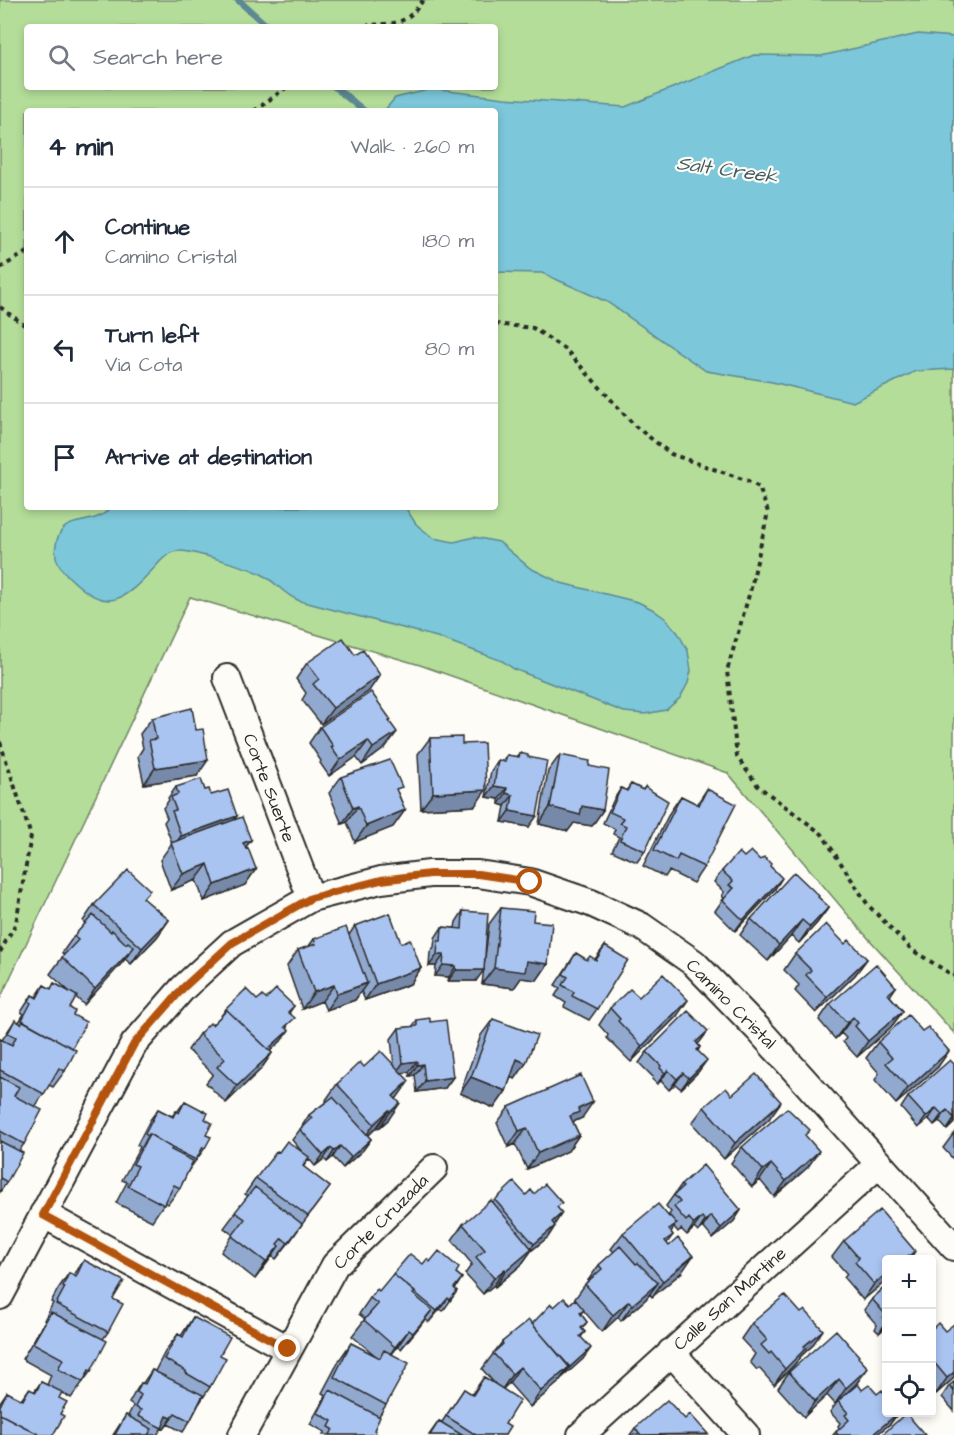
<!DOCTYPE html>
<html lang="en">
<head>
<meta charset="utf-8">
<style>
  :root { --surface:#fff; --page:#f6f6f7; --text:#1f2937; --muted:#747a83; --line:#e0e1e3 }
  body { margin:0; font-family:"Architects Daughter",sans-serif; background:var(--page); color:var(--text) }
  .controls { position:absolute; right:18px; bottom:18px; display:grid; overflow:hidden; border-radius:6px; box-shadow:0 3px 9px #0003 }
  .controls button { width:54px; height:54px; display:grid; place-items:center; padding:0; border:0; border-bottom:2px solid var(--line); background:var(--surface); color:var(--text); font:30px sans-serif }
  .stop { position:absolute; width:18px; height:18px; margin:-14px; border:4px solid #b45309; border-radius:50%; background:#fff }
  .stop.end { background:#b45309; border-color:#fff; box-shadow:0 2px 6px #0008 }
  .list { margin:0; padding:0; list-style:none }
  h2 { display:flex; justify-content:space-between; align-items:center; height:78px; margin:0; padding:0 24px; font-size:26px }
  h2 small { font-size:20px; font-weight:400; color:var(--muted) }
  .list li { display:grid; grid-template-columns:39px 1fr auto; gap:18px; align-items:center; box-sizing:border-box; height:108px; padding:0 24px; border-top:2px solid var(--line) }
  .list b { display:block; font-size:22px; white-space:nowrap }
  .list p { margin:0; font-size:20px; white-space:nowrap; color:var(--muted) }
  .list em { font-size:20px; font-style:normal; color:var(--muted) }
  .icon { flex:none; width:33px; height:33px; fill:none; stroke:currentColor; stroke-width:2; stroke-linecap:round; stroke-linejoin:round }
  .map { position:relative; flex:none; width:954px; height:1435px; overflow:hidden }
  .search { position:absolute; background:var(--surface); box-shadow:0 3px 9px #0003; left:24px; top:24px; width:474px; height:66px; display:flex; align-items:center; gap:15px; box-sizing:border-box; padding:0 21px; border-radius:6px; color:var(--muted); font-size:22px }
  .panel { position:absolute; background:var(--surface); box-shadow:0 3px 9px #0003; left:24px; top:108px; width:474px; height:402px; border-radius:6px }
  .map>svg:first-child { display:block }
  .green { fill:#b4dd99; stroke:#708462; stroke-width:1.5; fill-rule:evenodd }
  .water { fill:#7bc7da; stroke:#5b8994; stroke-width:1.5 }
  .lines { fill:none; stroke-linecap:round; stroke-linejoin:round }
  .stream { stroke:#5b8994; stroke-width:7 }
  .minor-casing { stroke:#2b2b2b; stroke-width:30 }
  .path { stroke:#2b2b2b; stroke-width:4; stroke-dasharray:4.5 4.5; stroke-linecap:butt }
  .minor { stroke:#fdfcf7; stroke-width:26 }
  .wall { fill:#92a9cf; stroke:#2b2b2b; stroke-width:1.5 }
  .shaded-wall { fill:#7789a9; stroke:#2b2b2b; stroke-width:1.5 }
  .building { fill:#aac4f1; stroke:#2b2b2b; stroke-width:1.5 }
  .route { stroke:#b45309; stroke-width:8 }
  .labels { text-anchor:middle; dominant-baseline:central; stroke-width:4.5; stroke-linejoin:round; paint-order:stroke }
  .street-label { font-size:18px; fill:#2b2b2b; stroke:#fdfcf7 }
  .water-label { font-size:20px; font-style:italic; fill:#435a60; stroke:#fdfcf7 }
</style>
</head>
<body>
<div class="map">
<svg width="954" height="1435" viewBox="0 0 954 1435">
  <rect width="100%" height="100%" fill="#fdfcf7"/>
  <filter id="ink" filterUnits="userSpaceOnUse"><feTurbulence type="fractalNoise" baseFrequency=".0167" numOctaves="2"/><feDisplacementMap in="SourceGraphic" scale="12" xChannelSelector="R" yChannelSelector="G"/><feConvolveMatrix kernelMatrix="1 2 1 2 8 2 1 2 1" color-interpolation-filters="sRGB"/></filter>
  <g filter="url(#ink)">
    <path class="green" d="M0,0h954v1033l-95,-105 -131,-155 -308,-108 -230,-68 -190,402zM27,27h468v60h-468zM27,111h468v396h-468z"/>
    <path class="water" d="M918,34l36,3v332l-38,2 -63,31 -81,-20 -66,-11 -99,-69 -65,-29 -47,-1v-161h-111l11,-13 37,-9 73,9 120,9 129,-52 67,1z
      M111,507h294l11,17 17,14 21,4 20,-5 25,5 31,26 31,15 77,19 14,7 14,10 12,14 10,18 3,20 -3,12 -8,15 -14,12 -21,4 -21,-2 -110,-43 -12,-8 -65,-24 -137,-36c-15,-5 -23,-18 -37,-26 -11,-7 -71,-24 -83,-24 -10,0 -17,7 -23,14 -34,36 -48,51 -88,12 -10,-9 -16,-19 -13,-32 5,-34 37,-15 55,-38z"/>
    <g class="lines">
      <path class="stream" d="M238,0l30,27
        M335,87l29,24"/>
      <g class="minor-casing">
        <path id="minor" d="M227,678l84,220
          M43,1214l245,135
          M0,1296l134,-252 49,-56 49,-45 79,-45 70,-18 49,-6h48l52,8 61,21 50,23 53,37 64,66 196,218
          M671,1352l75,83
          M242,1435l93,-170 99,-97
          M581,1435l298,-271"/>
      </g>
      <path class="path" d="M365,27l4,-2c28,-2 37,0 54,-25
        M254,111l33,-24
        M0,268l27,-16
        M0,307l27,20
        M495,324l38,4 33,22 69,76 36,28 77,27 11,6 9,25 -17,76 -24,83 10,86 21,29 64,48 46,71 44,45 42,26
        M0,742l31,94 -15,87 -16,29"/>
      <use href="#minor" class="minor"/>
    </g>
    <path class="wall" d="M307,663l62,28 -48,33 -19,-24 4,-7 -10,-14z
      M152,718l45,58 -53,8 -6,-28 5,-8 -3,-14z
      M390,721l-5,27 -23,17 -6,-8 -27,19 -9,-13 1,-2 -12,-18 11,-16z
      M430,738l32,6 13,62 -54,3 -3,-55z
      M520,753l9,74 -27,-5 3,-16 -6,-2v-5l-13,-2 5,-26 7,-11 4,1 5,-6 10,2z
      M560,755l29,11 14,44 -11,16 -18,-3 -6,8 -29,-7 9,-53z
      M341,777l57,16 7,17 -12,17 -38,15 -8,-20 -5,2 -13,-31z
      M631,784l12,6 2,-3v64l-8,11 -25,-11 7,-14 -6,-3 2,-5 -12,-6 11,-24 7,-11 5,3z
      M176,787l29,3 6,5 23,25 17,20 -6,8 11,21 -11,16 -41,16 -8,-21 -25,10 -11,-30 12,-17 -8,-21 3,-4 -4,-10 6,-8 -1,-2z
      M707,789l-3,78 -11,16 -24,-12 -4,6 -22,-11 27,-54 11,-16 16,8z
      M744,857l26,9 5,23 -40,42 -20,-20 9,-13 -2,-2 2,-4 -10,-10 8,-11z
      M818,897l11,10 -12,16 -18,20 -8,-7 -23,25 -28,-26 11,-16z
      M144,899l25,21 -12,17 -26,27 -6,-5 -41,46 -8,-8 -6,11 3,7 -1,33 -7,23 -12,16 -4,-2 -14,22 -11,37 -5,7 -12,31 -7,10v-153l2,1 13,-20 4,2 5,-8 -3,-2 4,-6 7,-11 4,2 8,-12 7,4 3,-6 16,9 -20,-18 14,-19 -2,-2 12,-17 11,-12 -2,-3 11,-16z
      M501,908l32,13 15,43 -11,16 -16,-2 -7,10 -32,-4 7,-60z
      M463,911l13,70h-28l1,-4 -14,-1 1,-10h-7l1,-14 4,-5 1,-9 7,-11 13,1 1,-6z
      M355,926l46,17 20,25 -11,16 -45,16 -4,-9 -6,9 -29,10 -4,-9 -20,8 -15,-43 11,-16 11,-4 5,-7 35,-4z
      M845,944l22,15 -12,16 -39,38 -21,-22 4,-6 -15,-15 11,-16z
      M605,946l-8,63 -8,11 -25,-13 2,-4 -11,-7 5,-8 -5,-3 21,-32 11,7 8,-1z
      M896,987l-6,9 13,15 -12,16 -34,30 -14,-15 3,-4 -5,-5 -6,6 -16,-19 11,-16z
      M639,997l38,19 -46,46 -24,-24 1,-3 -9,-10 11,-17z
      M266,999l28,7 -5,7 -2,16 -6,12 -11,10 2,2 -11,16 -35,34 -20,-20 7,-9 -25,-24 11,-16 13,-9 9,-9 5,-7 31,-9z
      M493,1019l33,44 -11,16 -4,-2 -5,14 -12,17 -34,-15 21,-58z
      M417,1020l13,2 23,55 -8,11 -28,4 -2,-17 -5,1 -1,-4 -8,1 -4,25 -1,1 -7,20 -10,9 -2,-1 -9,9 3,3 -8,11 -20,18 -10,-11 -6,5 -3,-3 -9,7 -6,-7 -6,8 27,20 -54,72 -4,-3 -17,23 -34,-27 12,-17 -9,-7 24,-32 -3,-2 11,-16 23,-26 24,1 -11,-13 10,-13v-1l7,-11 18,-14 -1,-1 11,-16 27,-17 30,-1 -3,-27 8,-11 13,-1z
      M708,1031l-10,13 2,3 -2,4 1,20 -18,18 -6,-5 -6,6 -8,-9 -4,3 -5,-5 1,-2 -14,-14 8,-11z
      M878,1042l60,25 -42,37 -21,-24 4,-7 -13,-15z
      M954,1064v59l-7,7 -8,-9 -5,4 -5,-6 -11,9 -17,-20 7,-11z
      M185,1101l20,18 1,16 -1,13 -17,23 -8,17 -12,16 -3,-2 -13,19 -36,-18 11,-21 -5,-2 18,-33 -3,-2 13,-25 8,-11 14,7 4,-5 1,1z
      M509,1107l73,11 -9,4 6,13 -11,16 -41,18 -12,-25 -7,3 -11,-24z
      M704,1107l65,12 -45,40 -32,-36z
      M954,1133v27l-11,-12z
      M806,1137l2,30 -34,30 -14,-17 -8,7 -21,-24 11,-16z
      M681,1185l60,25 -7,11 -21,18 -10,-12 -5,5 -4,-4 -7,7 -6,-6 -3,3 -4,-5 -3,5 2,3 -6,8 15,29 -30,25 -2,-3 -4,5 -25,22 -3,-4 -16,15 -19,-22 -2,4 6,8 -5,7 3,3 -4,5 2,22 -21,18 -4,6 -28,24 -21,-24 -7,6 3,35v11h-76l10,-14 3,1 22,-33 8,5 12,-17 12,8 -14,-16 20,-27 30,-18 22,-17 16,-3 4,-4 25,-35 15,-13 -3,-3 12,-16 45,-17 3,-4 -5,-6z
      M534,1194l24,14 -4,17 1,1 -7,11 -17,14 -10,14 -26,22 -1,-2 -11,9 -18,-20 7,-10 -20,-24 11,-16 30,-22 2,-2z
      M844,1241l71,10 -6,9h-23v21l-23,19 -19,-22 3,-4 -15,-17z
      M84,1260l29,39 -5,33 -5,7 -12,32 -20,27 -9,-5 -62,42v-33l7,-10 14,8 8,-11 5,3 7,-10 6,3 4,-10 -29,-16 23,-38 -1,-1 9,-17 -2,-1 7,-13 11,-16 5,2z
      M430,1262l26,11 6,5 -7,11 2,2 -14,20 -3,-2 -11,13 -4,-3 -24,30 -3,-3 -6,8 -6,51 -7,11 -5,14v5h-51l2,-3 -15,-8 16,-29 -4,-2 18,-34 11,-16 25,13 -24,-20 13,-17 -6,-5 11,-16 9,-7 44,-27z
      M886,1286v46l-2,-3 -5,4 -4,-4 2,-4 -13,-15 8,-11z
      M193,1317l27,38 -10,32 -11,17 -9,17 -7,11 -15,-8 -4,5 -2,-1 -5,7h-44l13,-20 2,1 5,-10 -4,-3 5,-9 7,-11h2l9,-13 3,1 11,-21 12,-16 3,2z
      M752,1323l60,23 -11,10 -6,8 -21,21 -15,-17 -2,2 -7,-8 5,-8 -14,-15z
      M932,1329l22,49 -18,16 -4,-4z
      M858,1358l10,10 -12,16 -16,15 22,-9 24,23h12l-8,11 -14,11h-43l6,-7 -1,-2 2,-3 -10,-11 8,-11 -3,3 -8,-9 -23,22 -26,-29 11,-16z
      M954,1382v29l-12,-14 7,-11z
      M685,1419l22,16h-77l5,-7z"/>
    <path class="shaded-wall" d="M380,675l-11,16 -48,33 12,-16z
      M397,732l-12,16 -23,17 11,-17z
      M368,741l-12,16 -27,19 11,-16z
      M208,760l-11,16 -53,8 11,-16z
      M494,786l13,2 -8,11 -13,-2z
      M486,790l-11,16 -54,3 12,-16z
      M506,793l7,2 -8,11 -6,-2z
      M358,806l-11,16 -5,2 11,-16z
      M582,806l21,4 -11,16 -18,-3 -6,8 -29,-7 11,-17z
      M405,810l-12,17 -38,15 11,-16z
      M510,811l27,5 -8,11 -27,-5z
      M237,816l-8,11 -56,20 8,-11z
      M251,840l-12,16 4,-13z
      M208,864l-12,16 -25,10 12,-16z
      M256,869l-11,16 -41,16 11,-16z
      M782,878l-7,11 -40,42 8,-11z
      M829,907l-12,16 -18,20 11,-16z
      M169,920l-12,17 -26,27 11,-16z
      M802,920l-11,16 -23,25 11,-16z
      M134,947l-12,16 -38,42 11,-16z
      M437,955h7l-8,11h-7z
      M867,959l-12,16 -39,38 11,-16z
      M527,961l21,3 -11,16 -16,-2 -7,10 -32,-4 12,-16z
      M443,965l13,1 -7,11 -14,-1z
      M421,968l-11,16 -45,16 11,-16z
      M456,970h28l-8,11h-28z
      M367,983l-12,17 -29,10 11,-16z
      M334,985l-12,16 -20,8 12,-17z
      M688,1000l-11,16 -46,46 11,-16z
      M903,1011l-12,16 -34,30 11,-16z
      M853,1017l-12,16 -6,6 12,-16z
      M289,1030l-8,11 -21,19 8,-11z
      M708,1031l-8,11 -12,11 8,-11z
      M949,1051l-11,16 -42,37 12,-16z
      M272,1053l-11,16 -35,34 11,-17z
      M517,1059l9,4 -11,16 -9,-3z
      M707,1060l-8,11 -18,18 8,-11z
      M417,1061l-8,11 -14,2 8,-11z
      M423,1064l-8,11 -5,1 7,-11z
      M668,1070l-7,11 -4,3 8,-11z
      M683,1073l-8,11 -6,6 8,-11z
      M453,1077l-8,11 -28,4 8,-11z
      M471,1077l35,14 -12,17 -34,-15z
      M409,1081l-12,17 -15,14 11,-16z
      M593,1102l-11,16 -11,5 -1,-7 8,-7z
      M781,1102l-12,17 -45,40 11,-16z
      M400,1103l-11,16 -10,9 11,-16z
      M936,1108l-7,11 -11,9 8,-11z
      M389,1110l-12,17 -14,13 11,-16z
      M947,1110l-8,11 -5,4 8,-11z
      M954,1119v4l-7,7z
      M527,1128l-12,16 -7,3 11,-16z
      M579,1135l-11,16 -41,18 11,-16z
      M371,1139l-8,11 -20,18 8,-11z
      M340,1146l-7,11 -6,5 7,-11z
      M331,1148l-7,11 -9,7 8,-11z
      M819,1151l-11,16 -34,30 12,-16z
      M771,1164l-11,16 -8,7 11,-17z
      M741,1210l-7,11 -21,18 8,-11z
      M562,1213l-7,11 -11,9 8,-11z
      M711,1216l-8,11 -5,5 7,-11z
      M702,1217l-8,11 -7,7 7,-11z
      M302,1224l-11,16 -15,19 12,-16z
      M555,1226l-7,11 -17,14 -10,14 -26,22 11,-16 21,-18 7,-9z
      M279,1246l-11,16 -13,17 11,-17z
      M915,1251l-6,9h-5z
      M693,1256l-11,16 -30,25 11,-16z
      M505,1269l-11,16 -11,9 11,-16z
      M886,1274v7l-23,19 11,-16z
      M658,1283l-12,16 -25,22 11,-16z
      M448,1298l-8,11 -11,13 8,-11z
      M629,1301l-11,16 -16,15 11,-17z
      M432,1310l-12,16 -19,23 12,-16z
      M886,1322v3l-7,8z
      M409,1330l-11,16 -14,17 11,-16z
      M823,1330l-11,16 -11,10 -6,8 -21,21 11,-16 19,-23z
      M591,1348l-8,11 -21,19 8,-11z
      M520,1367l-11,16 -8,8 11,-17z
      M569,1367l-11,16 -28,24 11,-16z
      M868,1368l-12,16 -21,20 11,-16z
      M954,1372v6l-18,16 11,-16z
      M839,1379l-12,16 -23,22 11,-16z
      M898,1413l-8,11 -14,11h-5z
      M167,1416l5,2 -8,11 -4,-2z"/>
    <path class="building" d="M343,638l12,17 8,-5 17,25 -47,33 -20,-24 6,-5 -12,-16z
      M371,692l20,28 -2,1 8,11 -24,16 -5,-7 -28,19 -9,-13 2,-1 -13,-19z
      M192,708l4,22 7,-1 5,31 -53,8 -6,-28 7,-1 -4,-21z
      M462,737v7l22,-1 2,47 -53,3 -3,-55z
      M520,753l8,2v2l19,4 -10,55 -27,-5 3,-16 -7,-2 1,-5 -13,-2 4,-26 7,2 2,-7 12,2z
      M560,755l30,6 -1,5 20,4 -6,40 -21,-4 -2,9 -30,-8z
      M390,760l12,27 -6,2 9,21 -39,16 -8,-20 -5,2 -12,-31z
      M201,779l4,11 4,-1 2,6 17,-5 9,26 -56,20 -9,-25 4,-1 -5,-13 7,-3 -2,-7z
      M631,784l12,6 2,-3 23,14 -23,50 -25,-11 6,-14 -6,-3 3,-5 -13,-6 11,-24 6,3z
      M707,789l29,15 -32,63 -25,-12 -3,6 -22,-11 27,-54 18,9z
      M242,817l9,23 -8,3 3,6 2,-1 8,21 -41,16 -7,-21 -25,10 -12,-31z
      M751,851l9,9 4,-3 7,7 -1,2 12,12 -39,42 -20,-20 11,-12 -5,-3 4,-4 -11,-10 17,-19 5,5z
      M128,870l22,20 -7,8 26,22 -27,28 -48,-43z
      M794,872l25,24 -1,1 11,10 -19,20 -8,-7 -23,25 -28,-26z
      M501,908l33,3 -1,10 19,2 -4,41 -21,-3 -2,11 -31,-4z
      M463,911l25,2 -4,57h-28v-4l-13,-1 1,-10h-7l1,-14h3l1,-14 20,2z
      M390,913l11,30 9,-4 11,29 -45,16 -21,-58z
      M93,915l18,17 1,-2 14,14 2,-2 6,5 -39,42 -33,-32 16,-17 -4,-4z
      M826,924l19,20 4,-4 18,19 -40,38 -21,-22 5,-5 -16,-16z
      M346,927l21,56 -30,11 -3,-9 -20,7 -16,-42 18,-6 -2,-5z
      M605,946l23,14 -31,49 -25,-13 2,-4 -12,-7 6,-8 -5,-3 13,-21 11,7 3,-4 6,4z
      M876,964l20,23 -8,7 15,17 -35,30 -13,-15 3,-3 -5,-6 -6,6 -17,-19z
      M663,974l25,26 -46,46 -24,-25 2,-2 -10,-11 20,-19 9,8z
      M54,983l23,13 -7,12 5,3 -2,4 13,7 -14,26 -50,-28 9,-17 -2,-2 3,-6 5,3 7,-13 7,4z
      M246,989l11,11 5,-4 4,3 10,-10 18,17 -6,6 7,6 -10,9 4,3 -21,19 -42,-40z
      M227,1010l45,43 -35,33 -20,-19 8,-8 -26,-25 11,-11 2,2z
      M688,1011l20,20 -12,11 4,5 -3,3 10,10 -18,18 -6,-5 -6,6 -9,-9 -3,3 -5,-5 1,-2 -14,-14z
      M908,1015l14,16 6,-4 21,24 -41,37 -22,-25 6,-5 -14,-16z
      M430,1018v4l16,-2 7,57 -28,4 -2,-17 -6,1v-4l-14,2 -4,-35 18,-2v-6z
      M493,1019l44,16 -11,28 -9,-4 -11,32 -35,-14z
      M15,1020l6,4 2,-3 53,29 -11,21 -6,-3 -15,26 -44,-24v-31l12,6 4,-8 -8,-4z
      M381,1051l28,30 -16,15 7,7 -10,9 -1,-2 -15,14 -37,-40 23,-22 4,5z
      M950,1060l4,4v54l-7,-8 -5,4 -6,-6 -10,9 -18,-20z
      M756,1074l25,28 -46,41 -31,-36 22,-19 6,7z
      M581,1075l12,27 -15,7 1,3 -9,4 9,19 -41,18 -11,-25 -8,3 -10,-24z
      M0,1077l19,10 -5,9 28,14 -18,34 -24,-13z
      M333,1097l38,42 -20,18 -11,-11 -6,5 -3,-3 -8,7 -23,-26 12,-11 -3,-3z
      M185,1101l23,12 -3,6 7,4 -6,12 5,2 -6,11 -2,-1 -7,13 -24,-12 -23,-14 -1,2 -3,-2 13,-25 15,8 3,-6 3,2z
      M787,1108l23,22 -5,5 14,16 -33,30 -15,-17 -8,6 -21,-23z
      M149,1134l23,14 -1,2 22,11 -13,27 -6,-3 -10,20 -36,-19 10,-20 -5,-2z
      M0,1141l23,12 -16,29 -7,-4z
      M287,1141l22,16 -6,9 27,21 -22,29 -52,-38 21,-27 2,1z
      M703,1165l38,45 -20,18 -10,-12 -6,5 -3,-4 -8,7 -5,-6 -3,3 -12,-14 6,-5 -6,-7 9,-8 -2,-2z
      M514,1182l12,13 5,-5 3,4 11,-10 17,19 -5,4 5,6 -10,9 3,4 -21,18 -39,-44z
      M255,1187l47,37 -14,19 -6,-5 -5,6 2,2 -13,16 -34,-26 13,-17 -10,-7z
      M491,1200l41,49 -26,22 -1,-2 -11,9 -18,-21 9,-7 -22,-26z
      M658,1204l11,13 1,-1 7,8 -8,6 4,5 -8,6 4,5 9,-8 15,18 -30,25 -40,-48z
      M880,1210l35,41 -11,9h-18v14l-12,10 -19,-22 4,-4 -15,-17z
      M620,1246l16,18 2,-1 20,20 -26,22 -3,-4 -16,14 -28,-31 17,-15 -3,-4z
      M439,1251l20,17 -3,5 6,5 -8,10 3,3 -7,9 -2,-2 -11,13 -44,-37 17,-20 13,10 4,-5 3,3z
      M84,1260l40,21 -11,18 10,5 -15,28 -52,-28 9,-17 -2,-1 6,-13 7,4z
      M393,1274l22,18 -2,2 19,16 -19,23 -4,-3 -14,17 -31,-27 14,-16 -8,-6 7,-9 2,2z
      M886,1286v36l-3,-4 3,-3 -14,-16z
      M785,1295l16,18 4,-3 18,20 -19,16 2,2 -21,21 -14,-17 -2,2 -8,-9 6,-5 -15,-17z
      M564,1298l6,6 5,-5 9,11 -4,3 7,9 -6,6 4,4 -5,4 11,12 -21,19 -38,-43 19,-20 3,3z
      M51,1312l56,29 -16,30 -2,-1 -6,12 -25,-13 5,-10 -30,-16z
      M193,1317l37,20 -10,18 6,3 -16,29 -24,-14v-2l-22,-12 14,-25 5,3z
      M529,1320l40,47 -28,24 -21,-24 -8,7 -19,-21 10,-9 -1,-2z
      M938,1323l7,8 9,-7v48l-7,6 -15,-18v-31z
      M836,1330l23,26 -1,1 10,11 -22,20 -7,-9 -24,22 -26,-29z
      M351,1343l29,15 4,-8 25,13 -23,42 -52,-28z
      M152,1370l51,25 -13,26 -15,-8 -3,5 -5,-2 -5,12 -24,-12 3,-6 -6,-3 6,-12 -4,-3 4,-9 4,1z
      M484,1377l36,23 -15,24 5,3 -5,8h-29l-30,-19 18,-27 9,6z
      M41,1382l21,10 -3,6 8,4 -7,12 4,2 -11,19h-13l-40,-21v-8l7,-14 16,8 6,-11 7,3z
      M954,1382v9l-5,-5z
      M858,1384l4,6 7,-5 8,9 5,-4 4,5v18h12l-26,22h-34l-2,-3 13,-12 -4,-5 3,-2 -10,-12z
      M330,1390l50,27 -6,13 2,1 -2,4h-44l3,-6 -4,-2 3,-6 -14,-8z
      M667,1400l18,19 5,-5 18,20 -68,1 -5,-7z
      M906,1413l19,22h-43z
      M0,1414l40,21h-40z
      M126,1415l26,14 -4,6h-33z
      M439,1421l23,14h-32z"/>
  </g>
  <g class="lines" filter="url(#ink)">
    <path class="route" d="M288,1349l-245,-134 91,-171 49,-56 49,-45 79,-45 70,-18 49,-6h48l52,8"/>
  </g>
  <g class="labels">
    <g class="street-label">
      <text transform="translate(269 788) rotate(69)">Corte Suerte</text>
      <text transform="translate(731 1004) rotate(45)">Camino Cristal</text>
      <text transform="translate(381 1222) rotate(-45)">Corte Cruzada</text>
      <text transform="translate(730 1299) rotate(-42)">Calle San Martine</text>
    </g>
    <g class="water-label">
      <text transform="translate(727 170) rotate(8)">Salt Creek</text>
    </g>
  </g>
</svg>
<div class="controls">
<button>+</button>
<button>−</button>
<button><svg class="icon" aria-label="locate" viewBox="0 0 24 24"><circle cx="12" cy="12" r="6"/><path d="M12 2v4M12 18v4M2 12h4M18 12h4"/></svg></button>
</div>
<div class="stop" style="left:530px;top:882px"></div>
<div class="stop end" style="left:288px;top:1349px"></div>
<div class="search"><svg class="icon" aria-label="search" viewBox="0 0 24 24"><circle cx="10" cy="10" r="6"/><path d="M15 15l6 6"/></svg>Search here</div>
<section class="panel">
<h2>4 min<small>Walk · 260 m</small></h2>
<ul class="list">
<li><svg class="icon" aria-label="ahead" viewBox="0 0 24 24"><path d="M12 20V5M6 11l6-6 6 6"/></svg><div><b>Continue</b><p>Camino Cristal</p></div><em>180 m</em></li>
<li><svg class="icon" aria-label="left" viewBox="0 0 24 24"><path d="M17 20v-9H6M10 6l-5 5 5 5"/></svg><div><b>Turn left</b><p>Via Cota</p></div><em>80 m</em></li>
<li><svg class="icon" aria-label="arrive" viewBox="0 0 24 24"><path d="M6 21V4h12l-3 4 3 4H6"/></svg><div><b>Arrive at destination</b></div></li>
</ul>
</section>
</div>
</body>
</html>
